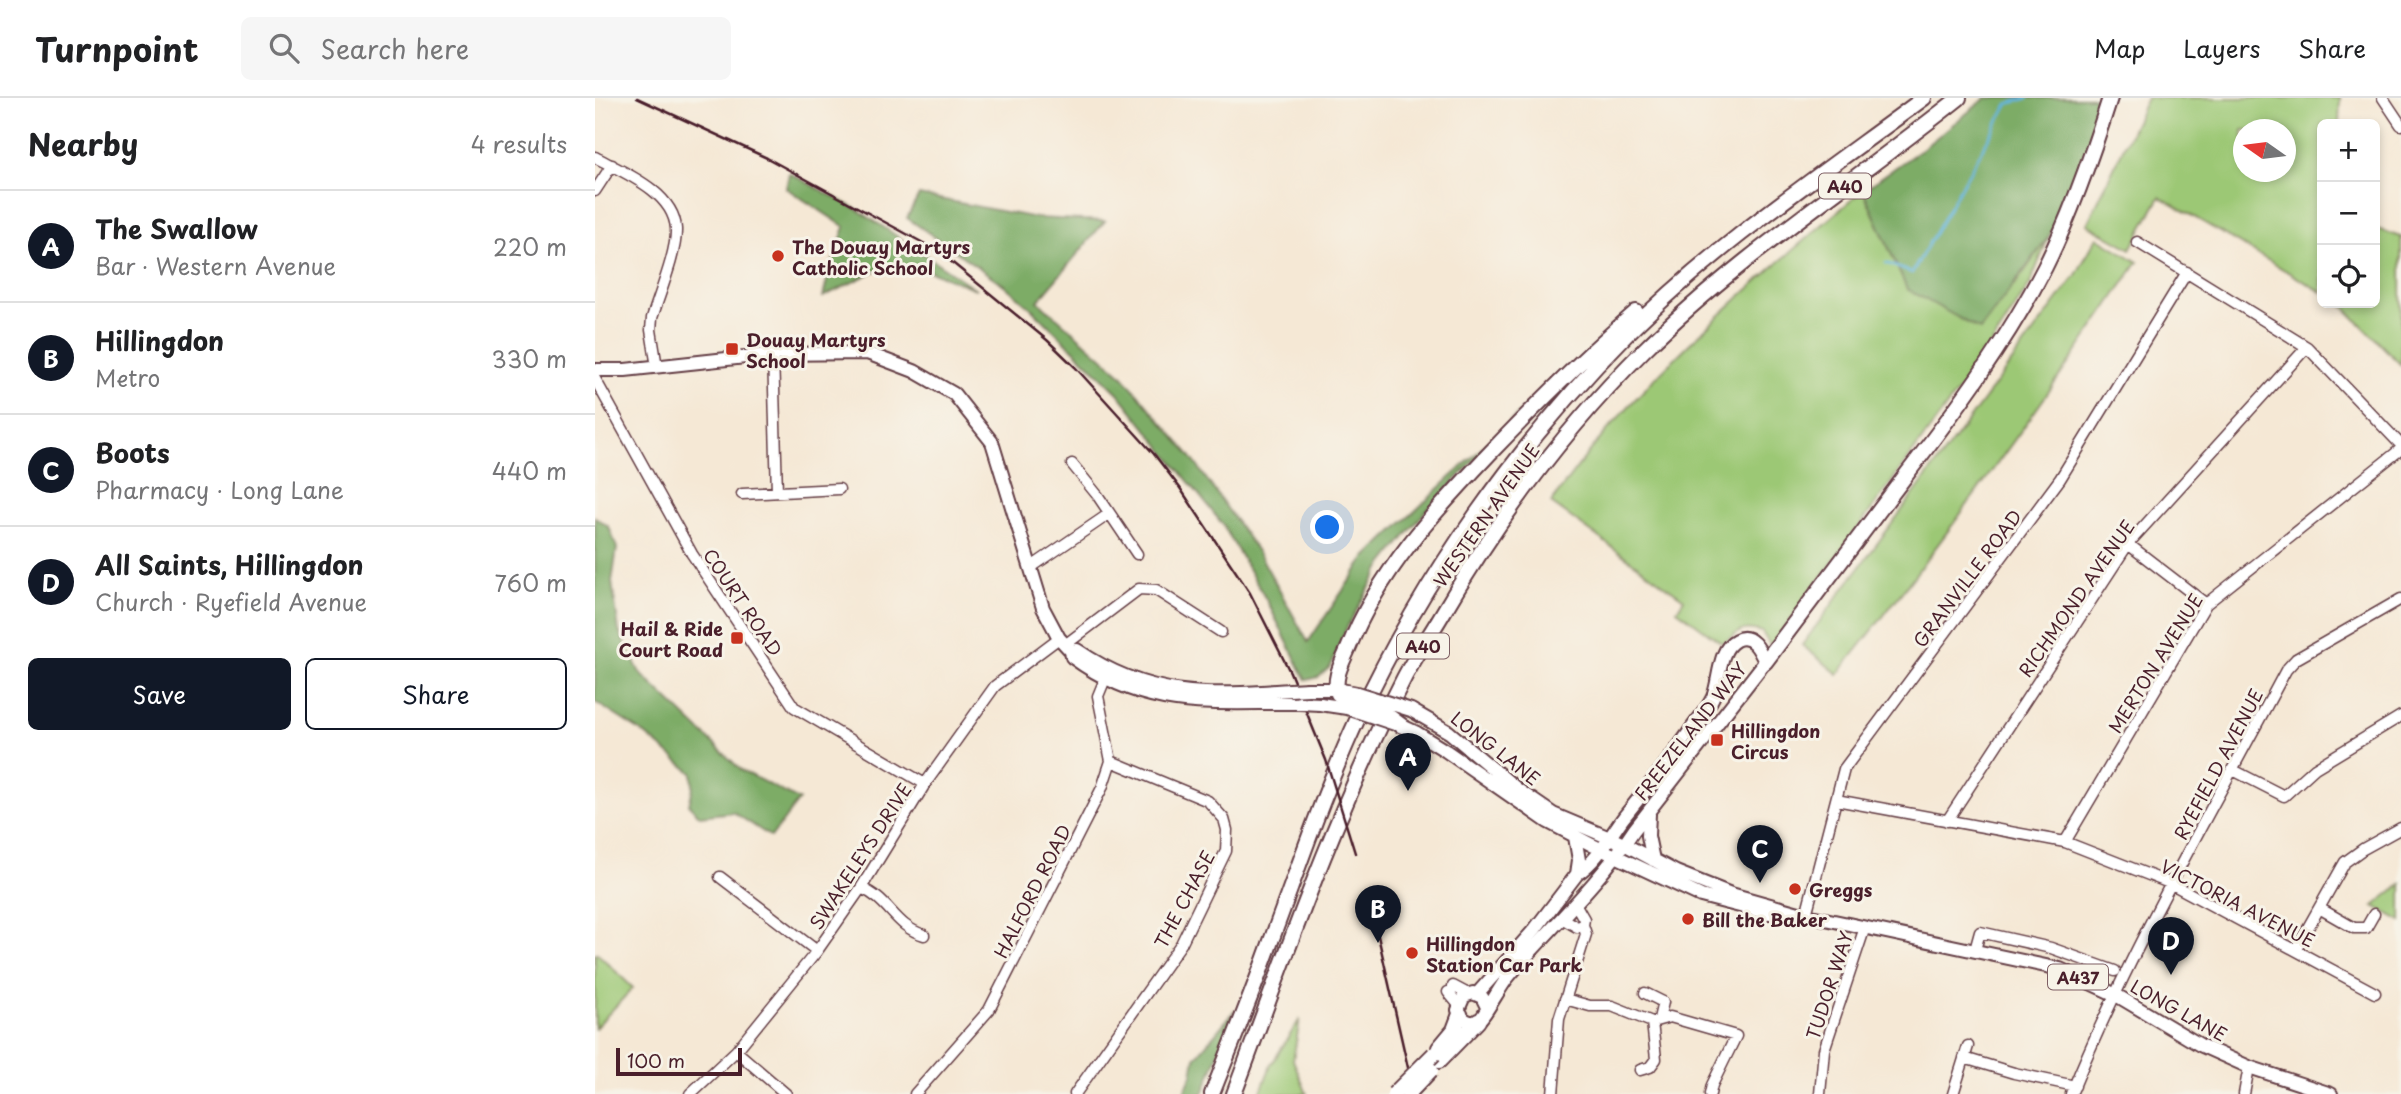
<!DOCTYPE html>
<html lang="en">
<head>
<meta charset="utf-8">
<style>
  :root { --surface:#fff; --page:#f6f6f6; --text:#202124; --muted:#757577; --line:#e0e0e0; --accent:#111827 }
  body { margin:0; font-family:"Playpen Sans",sans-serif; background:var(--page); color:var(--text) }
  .controls { position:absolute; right:21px; top:21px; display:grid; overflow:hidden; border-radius:10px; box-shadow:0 4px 10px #0003 }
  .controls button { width:63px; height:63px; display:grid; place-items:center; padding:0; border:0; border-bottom:2px solid var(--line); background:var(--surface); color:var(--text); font:35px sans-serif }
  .compass { position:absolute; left:1638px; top:21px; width:63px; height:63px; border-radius:50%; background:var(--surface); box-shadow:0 4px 10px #0003; rotate:284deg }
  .scale { position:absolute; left:21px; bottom:18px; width:126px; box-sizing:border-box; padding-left:7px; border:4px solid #4a1f2b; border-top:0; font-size:19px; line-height:24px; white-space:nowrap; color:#4a1f2b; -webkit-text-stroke:5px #f7f3e8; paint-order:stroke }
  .you { position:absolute; left:733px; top:430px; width:24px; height:24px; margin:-18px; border:5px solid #fff; border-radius:50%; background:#1a73e8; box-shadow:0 0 0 10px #1a73e833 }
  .badge { display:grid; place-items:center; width:46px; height:46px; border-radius:50%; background:var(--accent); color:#fff; font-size:23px; font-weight:700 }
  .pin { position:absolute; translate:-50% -58px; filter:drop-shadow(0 2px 4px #0008) }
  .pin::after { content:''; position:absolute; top:37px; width:24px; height:21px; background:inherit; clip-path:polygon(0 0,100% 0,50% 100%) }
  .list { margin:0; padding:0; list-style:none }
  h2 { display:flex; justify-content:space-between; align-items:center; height:91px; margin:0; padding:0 28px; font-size:30px }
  h2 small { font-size:23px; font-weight:400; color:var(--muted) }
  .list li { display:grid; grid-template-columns:46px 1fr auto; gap:21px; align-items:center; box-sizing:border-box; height:112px; padding:0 28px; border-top:2px solid var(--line) }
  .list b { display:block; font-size:26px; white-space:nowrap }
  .list p { margin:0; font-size:23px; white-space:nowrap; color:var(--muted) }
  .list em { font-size:23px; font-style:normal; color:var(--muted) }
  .actions { display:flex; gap:14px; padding:21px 28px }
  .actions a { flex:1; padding:16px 0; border:2px solid var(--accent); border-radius:10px; text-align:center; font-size:24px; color:var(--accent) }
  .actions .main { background:var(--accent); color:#fff }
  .icon { flex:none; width:38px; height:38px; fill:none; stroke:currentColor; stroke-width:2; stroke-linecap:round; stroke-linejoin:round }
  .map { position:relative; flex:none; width:1806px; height:996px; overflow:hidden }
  header { display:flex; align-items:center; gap:42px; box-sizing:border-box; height:98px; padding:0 35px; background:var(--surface); border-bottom:2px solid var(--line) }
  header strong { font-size:33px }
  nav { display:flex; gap:38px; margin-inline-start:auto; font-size:24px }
  .search { width:490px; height:63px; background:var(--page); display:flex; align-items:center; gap:18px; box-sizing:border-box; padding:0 24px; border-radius:10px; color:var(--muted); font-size:26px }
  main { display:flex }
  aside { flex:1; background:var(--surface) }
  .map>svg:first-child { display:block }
  .green { fill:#9cc875; stroke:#737450; stroke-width:2; fill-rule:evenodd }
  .forest { fill:#7dac66; stroke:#646648; stroke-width:2 }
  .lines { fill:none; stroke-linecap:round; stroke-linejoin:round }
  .stream { stroke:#62b5de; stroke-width:2.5 }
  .minor-casing { stroke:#643d44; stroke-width:13 }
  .major-casing { stroke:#643d44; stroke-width:16 }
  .highway-casing { stroke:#643d44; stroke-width:18 }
  .minor { stroke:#fff; stroke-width:10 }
  .major { stroke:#fff; stroke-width:12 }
  .highway { stroke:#fff; stroke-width:14 }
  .rail { stroke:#4a1f2b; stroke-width:2.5 }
  .major-bridge-casing { stroke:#643d44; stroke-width:16; stroke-linecap:butt }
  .highway-bridge-casing { stroke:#643d44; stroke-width:18; stroke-linecap:butt }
  .major-bridge { stroke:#fff; stroke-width:12 }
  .highway-bridge { stroke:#fff; stroke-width:14 }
  .poi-dot { fill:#c8321e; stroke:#f7f3e8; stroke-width:2.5 }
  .labels { text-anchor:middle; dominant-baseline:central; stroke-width:6; stroke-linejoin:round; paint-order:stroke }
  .shield { fill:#f7f3e8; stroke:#7e5f64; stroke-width:2 }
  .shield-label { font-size:16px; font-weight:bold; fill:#4a1f2b }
  .poi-label { font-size:18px; font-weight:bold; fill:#4a1f2b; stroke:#f7f3e8; text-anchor:start }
  .street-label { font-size:18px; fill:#4a1f2b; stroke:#f7f3e8 }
</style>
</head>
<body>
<header>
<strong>Turnpoint</strong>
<div class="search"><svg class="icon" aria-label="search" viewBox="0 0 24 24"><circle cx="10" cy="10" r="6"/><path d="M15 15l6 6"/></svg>Search here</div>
<nav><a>Map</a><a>Layers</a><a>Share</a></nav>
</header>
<main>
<aside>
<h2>Nearby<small>4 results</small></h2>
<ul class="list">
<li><span class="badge">A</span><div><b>The Swallow</b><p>Bar · Western Avenue</p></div><em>220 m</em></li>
<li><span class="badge">B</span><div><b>Hillingdon</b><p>Metro</p></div><em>330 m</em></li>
<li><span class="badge">C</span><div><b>Boots</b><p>Pharmacy · Long Lane</p></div><em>440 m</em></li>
<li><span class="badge">D</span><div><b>All Saints, Hillingdon</b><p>Church · Ryefield Avenue</p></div><em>760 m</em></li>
</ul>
<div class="actions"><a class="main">Save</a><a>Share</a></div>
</aside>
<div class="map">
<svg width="1806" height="996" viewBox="0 0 1806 996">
  <rect width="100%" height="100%" fill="#f7f3e8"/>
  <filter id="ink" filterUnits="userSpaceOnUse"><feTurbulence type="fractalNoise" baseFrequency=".0143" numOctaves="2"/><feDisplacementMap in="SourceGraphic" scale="14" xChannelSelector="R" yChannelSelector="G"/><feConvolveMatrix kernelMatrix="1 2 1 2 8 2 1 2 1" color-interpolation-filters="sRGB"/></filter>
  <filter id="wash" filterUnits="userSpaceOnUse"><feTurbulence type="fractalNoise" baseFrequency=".00686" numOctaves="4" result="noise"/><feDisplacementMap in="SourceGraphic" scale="28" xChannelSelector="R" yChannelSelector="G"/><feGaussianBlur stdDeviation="1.57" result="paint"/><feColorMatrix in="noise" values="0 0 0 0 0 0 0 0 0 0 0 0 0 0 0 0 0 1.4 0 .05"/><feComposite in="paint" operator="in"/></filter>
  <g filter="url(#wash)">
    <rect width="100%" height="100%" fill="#f5e8d5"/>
    <path class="green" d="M1552,0h193l-1,26h-17v168l-162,-95 -29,52 -44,-25zM1648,32h42v42h-42z
      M1268,92l44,99 107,-3 34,-48 -18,46 -40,63 -219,300 -9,-15c-20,-7 -23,1 -40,11l-45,-33 7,-11 -133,-96c81,-118 203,-220 312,-313z
      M1780,127l2,4 24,8v128l-61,-62h35z
      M1502,139l41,25c-95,141 -194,279 -300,412l-36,-29 274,-370z
      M1806,786v37l-27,-15z
      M2,855l36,35 -38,40v-73z
      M705,921l-7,41 14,34h-47l11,-29z"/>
    <path class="forest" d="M1391,0h117l-29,93 -26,47 -68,92 -73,-41 -44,-99 59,-41z
      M194,75l66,35 121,81 -49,-19 -40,-5 -64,32 6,-25 16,-45 -59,-39z
      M324,97l117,23 69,3 -67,80 83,73 68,80 72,103 47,85 57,-84 165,-155 -105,109 -44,55 -35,62 -15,37 -12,11 -13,3 -38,-77 -45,-78 -105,-132 -87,-85 -27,-23 -97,-67z
      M0,419l14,10 8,21 -5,34 7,49 21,42 101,97 58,30 -28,37 -38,-25 -33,4 -11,-11 4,-18 -1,-14 -47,-39 -50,-32z
      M640,912l-32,84h-20l9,-19 3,-17z"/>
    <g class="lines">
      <path class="stream" d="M1291,165l26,10 96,-169 20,-6"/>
    </g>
  </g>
  <g filter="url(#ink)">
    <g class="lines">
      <g class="minor-casing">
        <path id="minor" d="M1788,0l18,27
          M0,59c28,15 79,35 81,72 1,23 -17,66 -24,89l-1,12 6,37
          M0,93l17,-26
          M1542,144l170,105 94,98
          M178,256l4,138
          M0,281l97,175 102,153 131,77
          M477,366l26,32 39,58
          M147,396l97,-5
          M1533,446l78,60
          M435,470l79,-54
          M470,547l74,-56 17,1 65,42
          M1638,672l51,26 31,-28 86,-52
          M1241,702l229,42 107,42 203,109
          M1352,723l181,-277 179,-197
          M1470,744l141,-238 195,-155
          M125,779l97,74
          M266,790c29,12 33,38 63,47
          M1724,810l35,20h12l8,-14
          M1211,817l38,-146 216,-290 127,-207
          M968,821l14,8 6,-2
          M1701,851l49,-87 18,-13 38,-21
          M1380,852l5,-18 71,16 64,23
          M858,888l15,8
          M853,894l10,12
          M1050,895l18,9 -4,17
          M970,901l25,7h22l40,16 18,-5 66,19 -24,49 -2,9
          M141,953l50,43
          M1369,960l50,15 61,13
          M1045,972l10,-3 6,-8 -4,-37
          M95,996l46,-43 81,-100 44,-63 64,-104 70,-98 64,-48
          M320,996l74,-84 113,-222 9,-27 -13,-65 7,-17
          M480,996l106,-150 45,-93 1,-21 -3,-11 -16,-18 -97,-40
          M958,996l6,-75 27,-85 -3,-9 1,-6 -8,-14
          M1225,996l4,-44 41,-123
          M1358,996l15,-48
          M1476,996c60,-147 141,-285 215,-424l10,-11 105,-60
          M1649,996l5,-27"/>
      </g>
      <g class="major-casing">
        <path id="major" d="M0,272h30l148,-16 94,-1 47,18 40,23 38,48 51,166 16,30 12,13 1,6c76,56 139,45 227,46
          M476,553l6,-1c71,49 132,46 213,40
          M713,591h28l21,4
          M725,606l27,4
          M816,612l38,22 69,58 35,24 71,30 52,28 55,22 75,21 254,54 56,26 84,50 49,22 82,27
          M807,628l15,7 29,18 102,71 44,23 109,51 62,16 21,3
          M1054,716l-1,22 5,24
          M980,739l4,23 -2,14
          M882,896l58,-65 42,-55c21,-14 32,-37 47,-57 23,-29 47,-58 68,-89 7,-10 16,-20 21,-31 7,-17 5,-48 23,-57 15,-8 24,10 29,22l-131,168c-36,55 -84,98 -126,147 -7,8 -25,42 -30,44 -10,4 -17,-3 -20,-11l6,-14 9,-3 9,4 5,10"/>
      </g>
      <g class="highway-casing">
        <path id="highway" d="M1170,564c46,-61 92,-122 138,-183 52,-68 103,-136 142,-212 27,-54 47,-112 65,-169
          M757,603l-14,-7c-5,-16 4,-31 10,-45 31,-78 86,-137 143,-197 46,-48 94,-96 145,-140
          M844,950l15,-18 6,-16
          M844,963l39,-40
          M617,996c20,-51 41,-102 59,-153 28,-75 53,-150 87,-223 66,-142 160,-274 270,-385 89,-89 195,-160 296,-235
          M639,996c52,-140 102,-283 170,-416 11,-21 24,-40 36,-60 56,-96 124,-188 203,-267 96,-95 211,-169 316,-253"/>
      </g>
      <use href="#minor" class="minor"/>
      <use href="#major" class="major"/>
      <use href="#highway" class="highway"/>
      <path class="rail" d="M42,0l130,60 171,93 109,89 28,27 79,87 26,34 70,105 40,79 36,88 29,93
        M781,829l38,167"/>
      <g class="major-bridge-casing">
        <path id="major-bridge" d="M695,592l18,-1
          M762,595l54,17
          M704,605l21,1
          M752,610l48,16"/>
      </g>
      <g class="highway-bridge-casing">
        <path id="highway-bridge" d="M757,603l30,10 20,15
          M799,996l40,-40
          M813,996l23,-24"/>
      </g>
      <use href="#major-bridge" class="major-bridge"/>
      <use href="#highway-bridge" class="highway-bridge"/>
    </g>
  </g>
  <g class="poi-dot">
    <circle cx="183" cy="158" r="7"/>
    <rect x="130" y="244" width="14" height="14" rx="3.5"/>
    <rect x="135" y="533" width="14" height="14" rx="3.5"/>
    <rect x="1115" y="635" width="14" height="14" rx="3.5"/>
    <circle cx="1200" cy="791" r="7"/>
    <circle cx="1093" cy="821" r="7"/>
    <circle cx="817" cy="855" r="7"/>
  </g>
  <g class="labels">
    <g class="shield">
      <rect x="1224" y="75.5" width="52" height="25" rx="5"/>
      <rect x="802" y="535.5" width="52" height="25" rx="5"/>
      <rect x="1453" y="866.5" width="60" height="25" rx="5"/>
    </g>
    <g class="shield-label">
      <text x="1250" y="88">A40</text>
      <text x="828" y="548">A40</text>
      <text x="1483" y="879">A437</text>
    </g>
    <g class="poi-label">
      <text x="197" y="148">The Douay Martyrs<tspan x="197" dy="21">Catholic School</tspan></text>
      <text x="151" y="241">Douay Martyrs<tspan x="151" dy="21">School</tspan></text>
      <text x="128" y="530" text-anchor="end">Hail &amp; Ride<tspan x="128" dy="21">Court Road</tspan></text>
      <text x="1136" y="632">Hillingdon<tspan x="1136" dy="21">Circus</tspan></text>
      <text x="1214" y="791">Greggs</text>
      <text x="1107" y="821">Bill the Baker</text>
      <text x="831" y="845">Hillingdon<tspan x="831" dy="21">Station Car Park</tspan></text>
    </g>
    <g class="street-label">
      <text transform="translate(891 417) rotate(-55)">WESTERN AVENUE</text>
      <text transform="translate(1372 480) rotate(-53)">GRANVILLE ROAD</text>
      <text transform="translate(1481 500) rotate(-55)">RICHMOND AVENUE</text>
      <text transform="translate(148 504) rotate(56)">COURT ROAD</text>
      <text transform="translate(1560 565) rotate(-58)">MERTON AVENUE</text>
      <text transform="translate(1095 633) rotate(-52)">FREEZELAND WAY</text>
      <text transform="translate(901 650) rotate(38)">LONG LANE</text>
      <text transform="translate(1623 666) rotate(-62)">RYEFIELD AVENUE</text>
      <text transform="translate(265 758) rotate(-57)">SWAKELEYS DRIVE</text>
      <text transform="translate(437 793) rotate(-63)">HALFORD ROAD</text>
      <text transform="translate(589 801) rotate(-62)">THE CHASE</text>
      <text transform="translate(1643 805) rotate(27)">VICTORIA AVENUE</text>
      <text transform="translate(1234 887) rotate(-72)">TUDOR WAY</text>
      <text transform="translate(1584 912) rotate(29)">LONG LANE</text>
    </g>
  </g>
</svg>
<div class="controls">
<button>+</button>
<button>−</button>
<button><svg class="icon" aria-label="locate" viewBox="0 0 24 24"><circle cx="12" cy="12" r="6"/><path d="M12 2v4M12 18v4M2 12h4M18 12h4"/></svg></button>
</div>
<svg class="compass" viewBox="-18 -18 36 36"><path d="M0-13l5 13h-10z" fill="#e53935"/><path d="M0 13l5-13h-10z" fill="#757577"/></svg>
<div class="scale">100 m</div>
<div class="you"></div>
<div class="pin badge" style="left:813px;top:693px">A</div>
<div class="pin badge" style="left:783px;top:845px">B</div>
<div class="pin badge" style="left:1165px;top:785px">C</div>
<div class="pin badge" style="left:1576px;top:877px">D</div>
</div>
</main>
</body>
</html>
